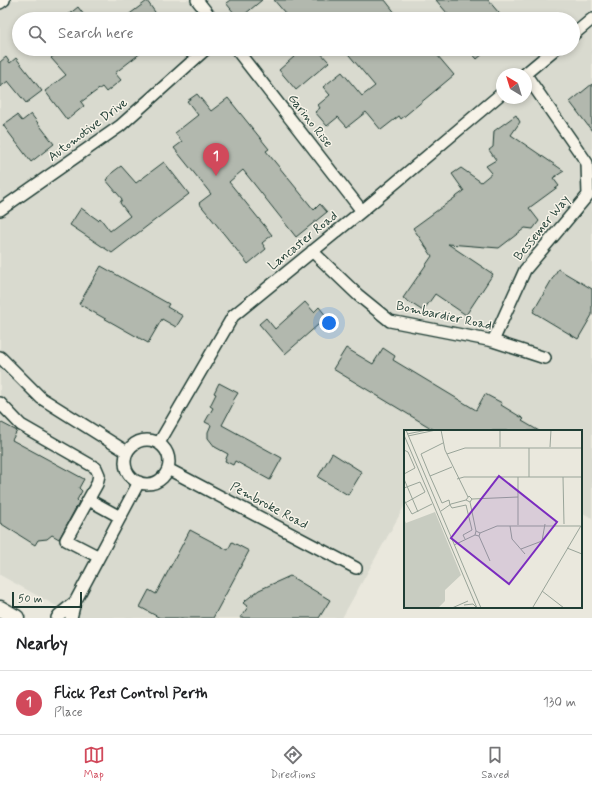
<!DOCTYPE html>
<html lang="en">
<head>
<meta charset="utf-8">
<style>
  :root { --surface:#fff; --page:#f2f2f2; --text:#202124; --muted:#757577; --line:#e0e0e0; --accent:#d1495b }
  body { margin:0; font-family:Mynerve,sans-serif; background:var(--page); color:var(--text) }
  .compass { position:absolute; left:496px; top:68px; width:36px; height:36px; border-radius:50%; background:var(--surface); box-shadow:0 2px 6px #0003; rotate:322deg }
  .scale { position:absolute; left:12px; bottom:10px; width:70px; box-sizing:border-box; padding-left:4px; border:2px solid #1f3d34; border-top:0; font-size:11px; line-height:14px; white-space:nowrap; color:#1f3d34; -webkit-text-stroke:3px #f7f3e8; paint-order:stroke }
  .you { position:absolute; left:329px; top:323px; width:14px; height:14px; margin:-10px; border:3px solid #fff; border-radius:50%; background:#1a73e8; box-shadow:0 0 0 6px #1a73e833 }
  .badge { display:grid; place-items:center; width:26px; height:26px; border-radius:50%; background:var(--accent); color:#fff; font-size:13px; font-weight:700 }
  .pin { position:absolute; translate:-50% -33px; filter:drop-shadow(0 1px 2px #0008) }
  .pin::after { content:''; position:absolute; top:21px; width:14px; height:12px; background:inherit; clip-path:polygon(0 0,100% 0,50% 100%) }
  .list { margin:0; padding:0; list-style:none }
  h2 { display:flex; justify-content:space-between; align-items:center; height:52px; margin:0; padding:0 16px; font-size:17px }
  h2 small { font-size:13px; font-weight:400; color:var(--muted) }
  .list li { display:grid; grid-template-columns:26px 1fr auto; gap:12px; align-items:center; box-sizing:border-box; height:64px; padding:0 16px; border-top:1px solid var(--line) }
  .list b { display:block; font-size:15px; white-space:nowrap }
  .list p { margin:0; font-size:13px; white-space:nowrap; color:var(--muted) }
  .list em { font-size:13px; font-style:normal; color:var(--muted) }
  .icon { flex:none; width:22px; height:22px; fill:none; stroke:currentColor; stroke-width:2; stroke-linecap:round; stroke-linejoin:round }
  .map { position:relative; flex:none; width:592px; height:618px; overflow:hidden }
  .search { position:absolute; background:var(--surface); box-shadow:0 2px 6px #0003; left:12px; right:12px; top:12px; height:44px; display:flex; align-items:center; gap:10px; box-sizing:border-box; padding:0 14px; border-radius:22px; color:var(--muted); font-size:15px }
  .sheet { height:116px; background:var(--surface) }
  nav { display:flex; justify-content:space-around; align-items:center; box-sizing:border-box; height:56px; border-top:1px solid var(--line); background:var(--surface); font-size:11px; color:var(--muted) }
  nav a { display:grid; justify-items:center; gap:2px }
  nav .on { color:var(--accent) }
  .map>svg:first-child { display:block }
  .built { fill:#d9dacf; fill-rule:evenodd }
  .building { fill:#b2b8ae; stroke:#1f3d34 }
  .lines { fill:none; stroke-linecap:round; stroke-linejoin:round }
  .minor-casing { stroke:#1f3d34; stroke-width:14 }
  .highway-casing { stroke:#1f3d34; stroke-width:19 }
  .minor { stroke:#f7f3e8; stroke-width:11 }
  .highway { stroke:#f7f3e8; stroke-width:16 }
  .labels { text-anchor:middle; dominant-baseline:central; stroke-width:3; stroke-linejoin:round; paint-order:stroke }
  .street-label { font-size:13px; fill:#1f3d34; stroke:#f7f3e8 }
  .inset-road { fill:none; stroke:#99a499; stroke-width:1 }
  .view { fill:#7b2cbf; fill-opacity:0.15; stroke:#7b2cbf; stroke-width:2 }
  .inset-edge { fill:none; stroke:#1f3d34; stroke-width:2 }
</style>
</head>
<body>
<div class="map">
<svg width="592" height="618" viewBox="0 0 592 618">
  <rect width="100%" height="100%" fill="#eae8dd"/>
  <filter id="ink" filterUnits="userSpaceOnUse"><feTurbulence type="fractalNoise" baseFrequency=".025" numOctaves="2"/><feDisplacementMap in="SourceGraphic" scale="8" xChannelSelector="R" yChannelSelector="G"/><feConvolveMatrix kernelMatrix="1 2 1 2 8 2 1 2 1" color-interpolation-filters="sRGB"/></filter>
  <g filter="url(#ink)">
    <path class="built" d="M0,0h592v518l-11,-6v-81h-176v74l-63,113h-264l-78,-43zM19,19h554v30h-554zM502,74h24v24h-24z"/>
    <path class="building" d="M230,0h32l-23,19 -13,-16z
      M274,0h111l15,19h-83l-3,-4 -4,4h-32l7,-6z
      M436,0h52l16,19h-52z
      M147,1l13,18h-37z
      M78,7l9,12h-24z
      M61,49h85l-31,24 6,7 -15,12 -4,-5 -21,15 3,4 -17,14 -22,-29 21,-16 -15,-17z
      M303,49h14l12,13 -33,28 -17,-20z
      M344,49h88l22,26 -53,44 -2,-3 -18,14 -15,-18 -19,15 -9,-10 -11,9 -12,-14 5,-4 -2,-3 12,-10 -7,-8 19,-15 20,24 13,-10z
      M468,49h21l-12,10z
      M6,57l4,6 6,-5 26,33 -16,12 -18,-22 -8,6v-25z
      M592,84v47l-22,-29z
      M197,94l14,17 17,-13 41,51 -3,2 48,59 6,-6 7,8 -31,25 -53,-67 -14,12 43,53 -10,8 4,6 -18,15 -49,-61 12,-9 -37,-46 8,-6 -7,-9 23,-18 -11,-14z
      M31,114l23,30 -23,18 -28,-37 14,-10 5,6z
      M516,115l4,7 -9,13 53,36 -11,7 6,8 -30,22 10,13 -6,8 -8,-1 -26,20 -51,-4 45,30 -27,41 -31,-21 -12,17 -20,-13 29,-42 -19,-28 51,-37 -12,-17 9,-6 20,14 11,-9 -6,-7 10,-6 -7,-10 4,-3 1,-16z
      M164,162l25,32 -77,59 -42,-28 11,-17 17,12 2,-2 10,13 20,-15 -10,-13 2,-4 -16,-19 7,-8 8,-6 15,17z
      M101,266l68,38 -2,3 16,9 -7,11 -14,-8 -14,24 -69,-39z
      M558,269l34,20v26l-14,24 -45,-27z
      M305,302l9,10 5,-5 8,10 -42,37 -26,-30 7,-6 9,11z
      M346,348l27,16 10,-16 12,8 -2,4 83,50 9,-16 17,9 -1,2 23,14 -2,2 17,10h-103l-103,-62z
      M219,383l19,10 -5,8 1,1 -12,23 60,33 -12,22 -35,-19 -2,4 -8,-4 3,-7 -13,-7 -7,-9v-6l3,-7 -6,-3 8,-14 -3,-2 6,-12 -2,-1z
      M0,422l17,9 -5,9 72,39 -5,9 3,3 -5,9 2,2 -20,37 -7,-4 -5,4 -9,1 -3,5 -35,-22z
      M332,453l30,19 -14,23 -30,-18z
      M190,530l38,20 4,-8 17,9 -36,67h-53l-20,-11 9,-17 7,4z
      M290,576l40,24 -11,18h-79l8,-11 -5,-4 3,-3 13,-10z"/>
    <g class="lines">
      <g class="minor-casing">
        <path id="minor" d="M197,0l15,19
          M0,3l4,-3
          M573,35l19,-16
          M236,49l126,162
          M525,74l30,-25
          M0,210l120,-84 86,-77
          M312,251l46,44 32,26 103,20 52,17
          M493,341l32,-71 63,-75 -1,-32 -61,-88
          M0,357l41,41 86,54
          M0,403l21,22 75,43 3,7 -2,9 -31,56 33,17
          M125 462a22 22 0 1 1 44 0a22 22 0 1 1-44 0Z
          M159,443l74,-127 129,-105 140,-118
          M168,469l188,99
          M89,500l31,17
          M57,618l2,-3 16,-13
          M71,618l4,-16 64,-120"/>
      </g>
      <g class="highway-casing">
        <path id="highway" d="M0,609l16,9"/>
      </g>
      <use href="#minor" class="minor"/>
      <use href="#highway" class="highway"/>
    </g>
  </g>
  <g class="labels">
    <g class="street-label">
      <text transform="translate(310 121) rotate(52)">Garino Rise</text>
      <text transform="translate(88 130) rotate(-37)">Automotive Drive</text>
      <text transform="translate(542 228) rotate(-51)">Bessemer Way</text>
      <text transform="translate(303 241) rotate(-39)">Lancaster Road</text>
      <text transform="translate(444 316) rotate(12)">Bombardier Road</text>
      <text transform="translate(269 506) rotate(28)">Pembroke Road</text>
    </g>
  </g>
  <g transform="translate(404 430)">
    <rect width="178" height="178" fill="#eae8dd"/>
    <path d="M31,82l26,63 -16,15v11l-7,7h-34v-89l2,4z" fill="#c8ccc1"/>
    <path class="inset-road" d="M2,0l75,178M37,0l4,20 23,47M3,4l20,-4M0,5l73,173M4,6l28,-6M39,13l-22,11 9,22 22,-9M96,17v-17M146,17l1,-17M125,18v29M0,20l4,2 7,16 -11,6M43,24l18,-6h117M26,46l12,27 7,-3 1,5M114,47v48M159,47l1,47M0,49l14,33M53,49l7,-2h118M0,58l16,-6 5,10 -20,11M68,69l-2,3 -4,-2 3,-4 3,3 46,-2M0,70l8,14 20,-10M66,72l6,29M46,75l2,3 14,-3 6,25 -9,5 2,4M37,81l10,-7 15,-4M106,96l2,13 13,15M76,103l17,-7h83M75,106l11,25M50,115l21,-10 4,1 1,-3 -4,-2 -1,4M163,118l15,6M117,119l21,-8 3,-17M138,161l22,17M60,175l9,-1 3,3M129,177l49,-83M48,178l16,-7"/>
    <path class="view" d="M95,46l58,46 -48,62 -58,-46z"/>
    <rect width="178" height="178" class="inset-edge"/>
  </g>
</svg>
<svg class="compass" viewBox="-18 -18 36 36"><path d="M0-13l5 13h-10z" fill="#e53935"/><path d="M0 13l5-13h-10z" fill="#757577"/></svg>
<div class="scale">50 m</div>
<div class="you"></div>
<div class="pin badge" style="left:216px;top:176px">1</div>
<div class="search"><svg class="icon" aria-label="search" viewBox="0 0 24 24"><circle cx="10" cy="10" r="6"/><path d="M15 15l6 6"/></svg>Search here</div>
</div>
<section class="sheet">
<h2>Nearby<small></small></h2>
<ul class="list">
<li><span class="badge">1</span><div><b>Flick Pest Control Perth</b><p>Place</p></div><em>130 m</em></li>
</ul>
</section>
<nav>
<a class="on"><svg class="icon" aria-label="map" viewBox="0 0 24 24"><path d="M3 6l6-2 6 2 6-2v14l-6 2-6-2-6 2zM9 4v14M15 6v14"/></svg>Map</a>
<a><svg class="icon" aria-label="directions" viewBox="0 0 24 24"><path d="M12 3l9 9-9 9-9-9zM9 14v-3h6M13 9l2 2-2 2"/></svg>Directions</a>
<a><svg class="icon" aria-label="saved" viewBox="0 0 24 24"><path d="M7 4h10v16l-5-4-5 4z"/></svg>Saved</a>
</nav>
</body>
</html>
